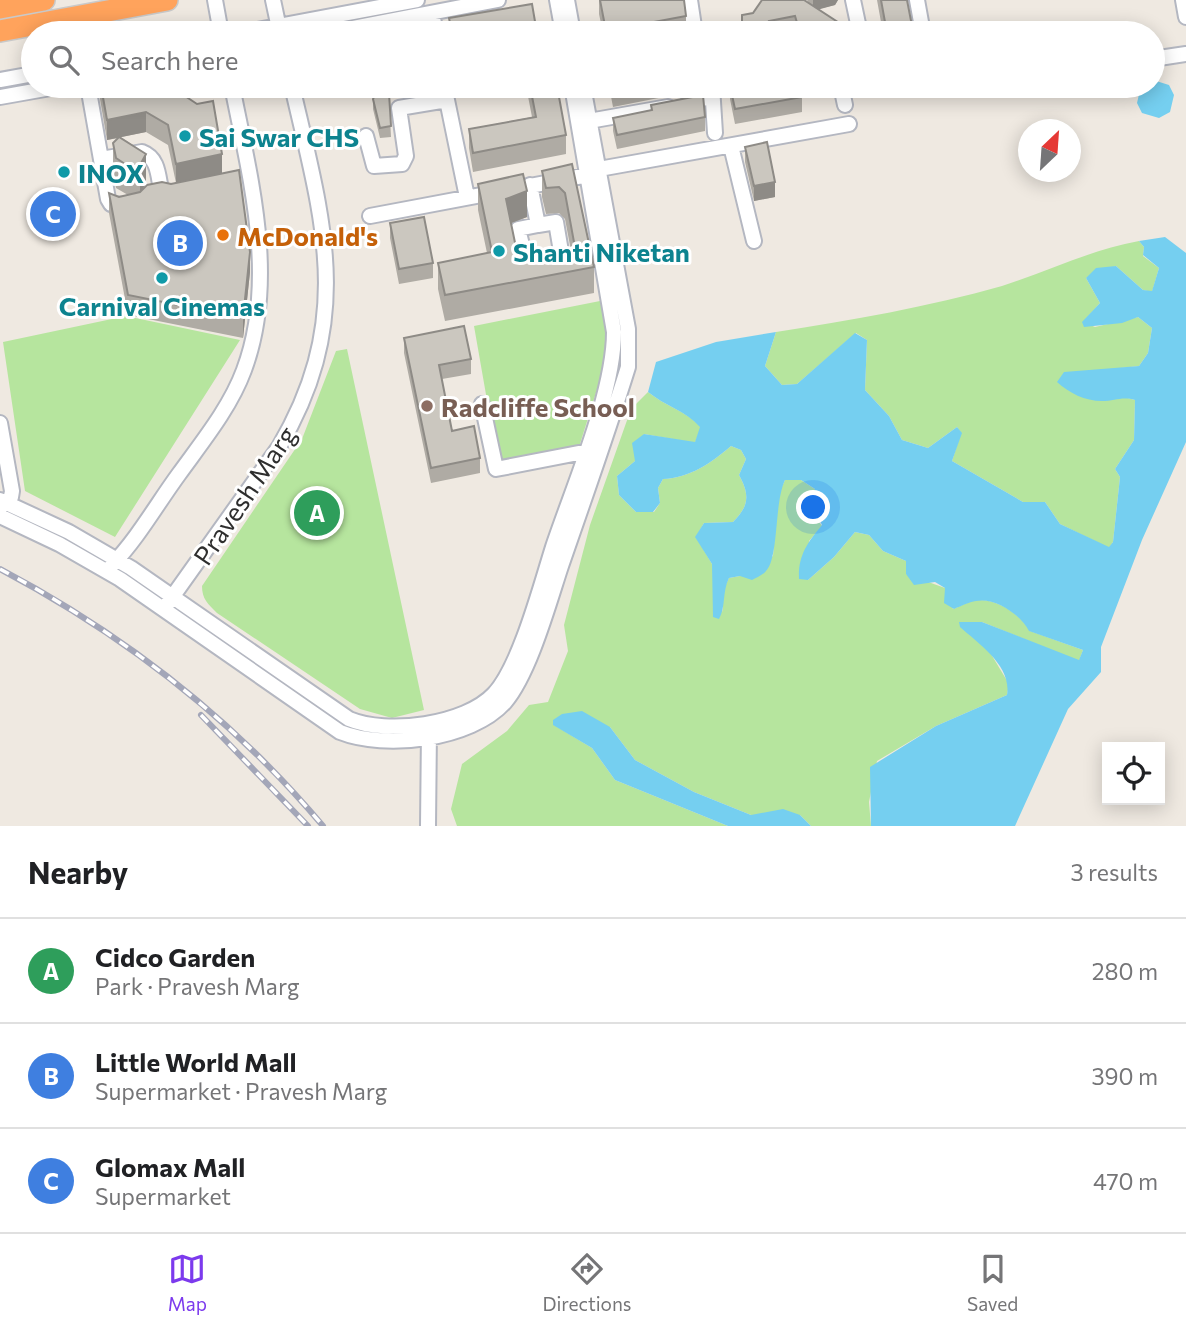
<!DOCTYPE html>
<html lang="en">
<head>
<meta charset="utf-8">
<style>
  :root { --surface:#fff; --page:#f6f6f6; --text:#202124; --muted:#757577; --line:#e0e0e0; --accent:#7c3aed }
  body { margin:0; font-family:Commissioner,sans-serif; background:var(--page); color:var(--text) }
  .controls { position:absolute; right:21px; bottom:21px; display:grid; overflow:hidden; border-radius:0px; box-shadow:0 4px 18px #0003 }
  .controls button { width:63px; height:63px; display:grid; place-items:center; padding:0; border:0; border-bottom:2px solid var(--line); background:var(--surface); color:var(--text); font:35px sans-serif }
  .compass { position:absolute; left:1018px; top:119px; width:63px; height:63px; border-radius:50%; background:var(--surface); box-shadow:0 4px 18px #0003; rotate:25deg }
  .you { position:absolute; left:814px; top:508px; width:24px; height:24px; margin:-18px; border:5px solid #fff; border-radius:50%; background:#1a73e8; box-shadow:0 0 0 10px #1a73e833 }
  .badge { display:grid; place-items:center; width:46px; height:46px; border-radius:50%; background:var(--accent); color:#fff; font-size:23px; font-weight:700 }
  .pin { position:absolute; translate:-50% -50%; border:4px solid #fff; box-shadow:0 2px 7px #0006 }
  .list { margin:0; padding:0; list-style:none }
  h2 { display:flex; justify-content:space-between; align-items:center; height:91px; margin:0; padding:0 28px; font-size:30px }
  h2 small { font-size:23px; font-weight:400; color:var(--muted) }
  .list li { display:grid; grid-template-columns:46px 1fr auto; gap:21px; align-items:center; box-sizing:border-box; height:105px; padding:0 28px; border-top:2px solid var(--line) }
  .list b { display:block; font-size:26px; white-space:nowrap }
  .list p { margin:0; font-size:23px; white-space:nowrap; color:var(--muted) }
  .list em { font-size:23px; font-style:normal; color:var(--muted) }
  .icon { flex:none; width:38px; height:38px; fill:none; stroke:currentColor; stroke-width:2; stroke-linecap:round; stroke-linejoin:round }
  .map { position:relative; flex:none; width:1186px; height:826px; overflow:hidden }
  .search { position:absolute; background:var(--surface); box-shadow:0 4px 18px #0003; left:21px; right:21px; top:21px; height:77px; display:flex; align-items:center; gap:18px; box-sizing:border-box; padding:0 24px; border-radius:38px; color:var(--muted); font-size:26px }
  .sheet { height:406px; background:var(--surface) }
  nav { display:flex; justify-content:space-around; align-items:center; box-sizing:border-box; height:98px; border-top:2px solid var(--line); background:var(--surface); font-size:19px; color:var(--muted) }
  nav a { display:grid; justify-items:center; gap:4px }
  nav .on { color:var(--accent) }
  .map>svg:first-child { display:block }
  .green { fill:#b6e59e }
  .water { fill:#75cff0 }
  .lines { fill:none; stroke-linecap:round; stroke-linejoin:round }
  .minor-casing { stroke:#b4b7c1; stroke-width:18 }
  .highway-casing { stroke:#c9c9c9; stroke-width:24 }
  .minor { stroke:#fff; stroke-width:14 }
  .highway { stroke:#ffa35c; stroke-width:21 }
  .rail-casing { stroke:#a3a6b8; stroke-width:6 }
  .rail { stroke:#fff; stroke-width:3.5; stroke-dasharray:10; stroke-linecap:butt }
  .wall { fill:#afaba4; fill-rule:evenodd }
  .shaded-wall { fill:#8e8b86 }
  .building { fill:#cbc7bf; stroke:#8e8b86; stroke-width:2 }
  .culture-dot { fill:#0f9aa8; stroke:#fff; stroke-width:2.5 }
  .food-dot { fill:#e8710a; stroke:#fff; stroke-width:2.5 }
  .education-dot { fill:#8d6e63; stroke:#fff; stroke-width:2.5 }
  .labels { text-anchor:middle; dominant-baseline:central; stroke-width:6; stroke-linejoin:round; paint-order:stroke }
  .culture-label { font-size:26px; font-weight:bold; fill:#0d838f; stroke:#fff; text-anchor:start }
  .food-label { font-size:26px; font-weight:bold; fill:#c56008; stroke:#fff; text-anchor:start }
  .education-label { font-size:26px; font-weight:bold; fill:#785e54; stroke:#fff; text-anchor:start }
  .street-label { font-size:26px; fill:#2e2e2e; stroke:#fff }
</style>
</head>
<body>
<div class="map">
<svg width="1186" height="826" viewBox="0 0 1186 826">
  <rect width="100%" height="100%" fill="#efe9e1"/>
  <path class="green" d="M1139,241l5,6 -1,9 16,12 -7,24 -9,-2 -27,-24 -30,12 14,25 -17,19 12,5 43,-10 14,11 -4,25 -9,13 -35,4 -2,31 22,-4 11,3 -1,40 -19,29 5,8 -7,65 -4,6 -49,-24 -15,-22h-22l-71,-41 9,-28 -4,-6 -29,21 -26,-8 -13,-24 -24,-26 2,-50 -11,-7 -59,51 -15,1 -17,-19 11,-34c75,-12 153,-25 226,-46 47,-15 88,-36 137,-45z
    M600,301l9,35 -5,31 -25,80 -81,16 -24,-137z
    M126,316l114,24 -125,197 -90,-46 -22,-149z
    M347,349l77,361 -32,8 -32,-9 -143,-96c-9,-9 -15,-14 -15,-27l100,-147 34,-88z
    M648,392c17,14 38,19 53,35l-6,16 -51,-9 -9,27 -18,15 2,19 17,17h18l6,-9 -2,-15 5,-9c27,-1 48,-16 68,-33l10,4 5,9 -7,16c11,20 10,31 -6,47l-29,1 -8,14 16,27 11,48v-22l6,-12 11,-2 33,-20 5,-61 7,-15h16l14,9v27l7,10 -13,15 -1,39 26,-23 21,-25 14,3 14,16 23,10v13l39,14 8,21c8,-3 19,-10 27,-9 19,0 41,15 50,31l53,19 -4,11 -97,-39 9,32 18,30 -2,11 -71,31 -59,35 -8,41 2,24h-60l-11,-11h-49l-57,-23 -59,-32 -25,-33 -56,-2 38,23 23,32 113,46h-271l-6,-17 11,-45 45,-33 22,-26 19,-3 20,-51 -4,-26 26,-100 41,-116z"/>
  <path class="water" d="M1153,80l16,5 5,10 -4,17 -11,6 -17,-5 -5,-10 4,-17h12z
    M1165,237l21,16v189l-44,98 -41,107v25l-33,37 -53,117h-144l-1,-59 66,-41 71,-31c5,-29 -28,-51 -47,-68l-1,-5h23l97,38 4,-10 -54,-19c-8,-16 -34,-34 -53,-30 -7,1 -15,5 -22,8l-10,-6 1,-15 -10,-6 -21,3 -8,-11v-13l-23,-10 -14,-16 -14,-3 -21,25 -26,23 -9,-1c-1,-23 8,-36 23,-54l-12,-24 5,-12 -14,-9h-16c-11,23 -6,78 -19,91 -3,4 -10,7 -14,9l-12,-4 -11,2c-7,14 -3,29 -10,41l-6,-2 -1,-53 -17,-27 9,-14 29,-1c16,-16 17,-27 6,-47l7,-16 -5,-9 -10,-4c-20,17 -41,32 -68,33l-5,9 2,15 -7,9h-17l-17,-17 -2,-19 18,-15 -3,-18 12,-9 51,8 5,-15c-14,-16 -35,-21 -52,-35l8,-30 60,-20 60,-10 -11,34 17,19 15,-1 58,-51 12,7 -2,50 24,26 13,24 26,8 29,-21 5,6 -10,28 71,41h22l15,22 49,23 4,-5 7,-65 -5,-8 19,-29 1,-40c-13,-4 -20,1 -33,1 -17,0 -33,-8 -45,-19l7,-10 75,-6 9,-13 4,-25 -14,-11 -16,6 -38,4 -2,-5 18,-19 -14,-25 10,-10 20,-2 27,24 9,1 7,-23 -16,-13 1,-8 -5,-6z
    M582,711l28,16 25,33 59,32 57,23 32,-6 17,6 11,11h-83l-113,-46 -23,-32 -39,-23v-5l9,-6z"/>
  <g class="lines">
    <g class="minor-casing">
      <path id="minor" d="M215,0l6,33
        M273,0l7,33
        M557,0l6,33
        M567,0l6,33
        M690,0l5,33
        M853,0l7,33
        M917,0l6,33
        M1183,0l3,17
        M432,13l4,20
        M242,33l175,-33
        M326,33l172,-33
        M1159,58l27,-4
        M0,80l33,-6
        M88,86l20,113 3,5 14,1
        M712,86l3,47
        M841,86l4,19
        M0,97l62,-11
        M688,103l15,-4 1,-13
        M589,121l79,-14
        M366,136l8,30 28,-2 4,-8 -7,-48 48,-8 20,97
        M731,146l23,95
        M101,159l41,-7c16,6 16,22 19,38l8,5
        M530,185l8,40 -20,4 12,48
        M370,216l218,-41 11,-6 250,-45
        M538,225l18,-3 9,53
        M482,404l14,65 98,-19
        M0,423l12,68 -1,6 -10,10
        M0,500l69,32 62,36 218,151c38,16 116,6 145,-25 26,-28 47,-109 59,-147 20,-60 61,-154 61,-215l-42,-246
        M0,516l59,28 61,35 220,153c45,18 131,8 165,-30 24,-28 43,-96 55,-133 23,-67 47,-134 68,-202v-38l-45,-243
        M112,565c26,-27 45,-61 67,-91 23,-32 51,-66 65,-104 34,-91 6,-192 -12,-284
        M168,603l111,-156c76,-129 44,-226 13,-361
        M428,826l1,-96"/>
    </g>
    <g class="highway-casing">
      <path id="highway" d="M0,8l44,-8
        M0,31l167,-31"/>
    </g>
    <use href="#minor" class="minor"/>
    <use href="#highway" class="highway"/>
    <g class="rail-casing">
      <path id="rail" d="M0,569c123,65 234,151 323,257
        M201,715l107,111"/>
    </g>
    <use href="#rail" class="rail"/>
  </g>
  <path class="wall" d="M599,0h85l2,16v17h-83l-4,-19z
    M807,0h31l-3,5 -17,4 32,21v3h-111l70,-30z
    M877,0h30l6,33h-30z
    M100,86h70l52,88 28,98 -7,66 -115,-23 -19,-102v-20l10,4 9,-2 -12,-7 -3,-16v-29l5,-5 -11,2 -7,-41zM146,132l22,13 8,38 -35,8 5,-8v-29l-25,-17z
    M379,86h51v2l-41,9 2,40 -11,1 -7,-29v-10l7,-5z
    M458,86h24l-23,4z
    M526,86h31l9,49v19l-93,18 -4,-24v-19l63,-12z
    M609,86h86l-1,5 -81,16z
    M730,86l72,11v15l-67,12 -5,-25z
    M651,105l54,12v14l-88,18 -4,-18v-13l38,-8z
    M745,147l30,50 -21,4 -9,-39z
    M572,164l22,103v26l-149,28 -7,-32v-26l49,-10 -9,-43v-26l49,33 -16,6 8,39 49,-4 4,-2 -7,-37 -6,-6 -13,1 -4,-17v-26z
    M390,223l43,40v15l-34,6 -9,-46z
    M404,338l67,21v15l-29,5 10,52 28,27v15l-49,10 -27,-130z"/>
  <path class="shaded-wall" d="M813,0h25l-3,5 -22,6z
    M381,86h49v2l-49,11z
    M146,112v20l-39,8v-20z
    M146,154v29l-6,11v-29z
    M222,154v20l-46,10v-20z
    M775,182v15l-21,4v-15z
    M527,191v26l-21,8v-26z
    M250,252v20l-7,66v-20z"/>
  <path class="building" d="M600,0h84l2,16 -80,15z
    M762,0h42l46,30 -16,3h-19l-17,-7 -3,-10 -26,5 2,8 -4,4h-28l3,-3v-15l11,-2z
    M881,0h26l6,31 -9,2h-17z
    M532,4l5,29h-85l-3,-15z
    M101,86h69l27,18 16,-3 9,53 -46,10 -8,-39 -22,-13 -39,8z
    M530,86h27l9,49 -93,18 -4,-24 67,-12z
    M730,86h70l2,11 -67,12z
    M389,93l2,33 -11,2 -7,-29 2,-4z
    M703,95l2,22 -88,18 -4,-17 39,-8 -1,-5z
    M119,137l27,17 -6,11 -12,1 -12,-8 -3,-15z
    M767,142l8,40 -21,4 -9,-39z
    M572,164l22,103 -149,28 -7,-32 54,-11 -14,-68 45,-10 4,17 -21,8 13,63 49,-4 8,-5 -11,-60 -6,-6 -13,1 -4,-17z
    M239,170l11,82 -7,66 -115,-23 -19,-102 10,4 21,-5 7,-7 15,-3 9,2z
    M424,217l9,46 -34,6 -9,-46z
    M464,326l7,33 -32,6 13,66 22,-5 6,32 -49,10 -27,-130z"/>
  <g class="culture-dot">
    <circle cx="185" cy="136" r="7"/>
    <circle cx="64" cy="172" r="7"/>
    <circle cx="499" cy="251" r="7"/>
    <circle cx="162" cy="278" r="7"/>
  </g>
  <circle class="food-dot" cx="223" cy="235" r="7"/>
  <circle class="education-dot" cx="427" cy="406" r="7"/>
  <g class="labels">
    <g class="culture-label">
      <text x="199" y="136">Sai Swar CHS</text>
      <text x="78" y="172">INOX</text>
      <text x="513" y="251">Shanti Niketan</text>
      <text x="162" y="305" text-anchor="middle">Carnival Cinemas</text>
    </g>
    <g class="food-label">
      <text x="237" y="235">McDonald's</text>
    </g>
    <g class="education-label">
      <text x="441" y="406">Radcliffe School</text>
    </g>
    <g class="street-label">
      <text transform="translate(244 495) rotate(-56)">Pravesh Marg</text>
    </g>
  </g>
</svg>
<div class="controls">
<button><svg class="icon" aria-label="locate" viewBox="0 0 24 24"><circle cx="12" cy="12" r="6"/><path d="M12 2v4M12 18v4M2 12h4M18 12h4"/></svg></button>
</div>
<svg class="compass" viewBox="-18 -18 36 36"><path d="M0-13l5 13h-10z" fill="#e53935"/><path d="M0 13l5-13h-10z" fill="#757577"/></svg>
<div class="you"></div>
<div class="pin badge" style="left:317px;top:513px;background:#2e9e5b">A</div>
<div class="pin badge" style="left:180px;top:243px;background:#3f7fe0">B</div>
<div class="pin badge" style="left:53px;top:214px;background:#3f7fe0">C</div>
<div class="search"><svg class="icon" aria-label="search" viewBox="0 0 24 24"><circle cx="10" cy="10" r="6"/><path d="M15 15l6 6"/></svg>Search here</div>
</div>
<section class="sheet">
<h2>Nearby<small>3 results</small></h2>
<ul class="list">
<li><span class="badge" style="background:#2e9e5b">A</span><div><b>Cidco Garden</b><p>Park · Pravesh Marg</p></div><em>280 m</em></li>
<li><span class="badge" style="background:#3f7fe0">B</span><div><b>Little World Mall</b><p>Supermarket · Pravesh Marg</p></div><em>390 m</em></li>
<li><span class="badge" style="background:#3f7fe0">C</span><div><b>Glomax Mall</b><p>Supermarket</p></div><em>470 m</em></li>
</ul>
</section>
<nav>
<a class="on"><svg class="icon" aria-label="map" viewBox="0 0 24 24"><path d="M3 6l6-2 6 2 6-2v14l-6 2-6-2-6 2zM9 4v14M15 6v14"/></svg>Map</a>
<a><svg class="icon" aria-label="directions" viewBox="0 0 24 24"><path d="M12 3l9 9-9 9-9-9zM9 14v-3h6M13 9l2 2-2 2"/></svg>Directions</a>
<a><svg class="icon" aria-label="saved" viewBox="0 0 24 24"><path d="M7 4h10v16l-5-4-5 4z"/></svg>Saved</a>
</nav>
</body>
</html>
